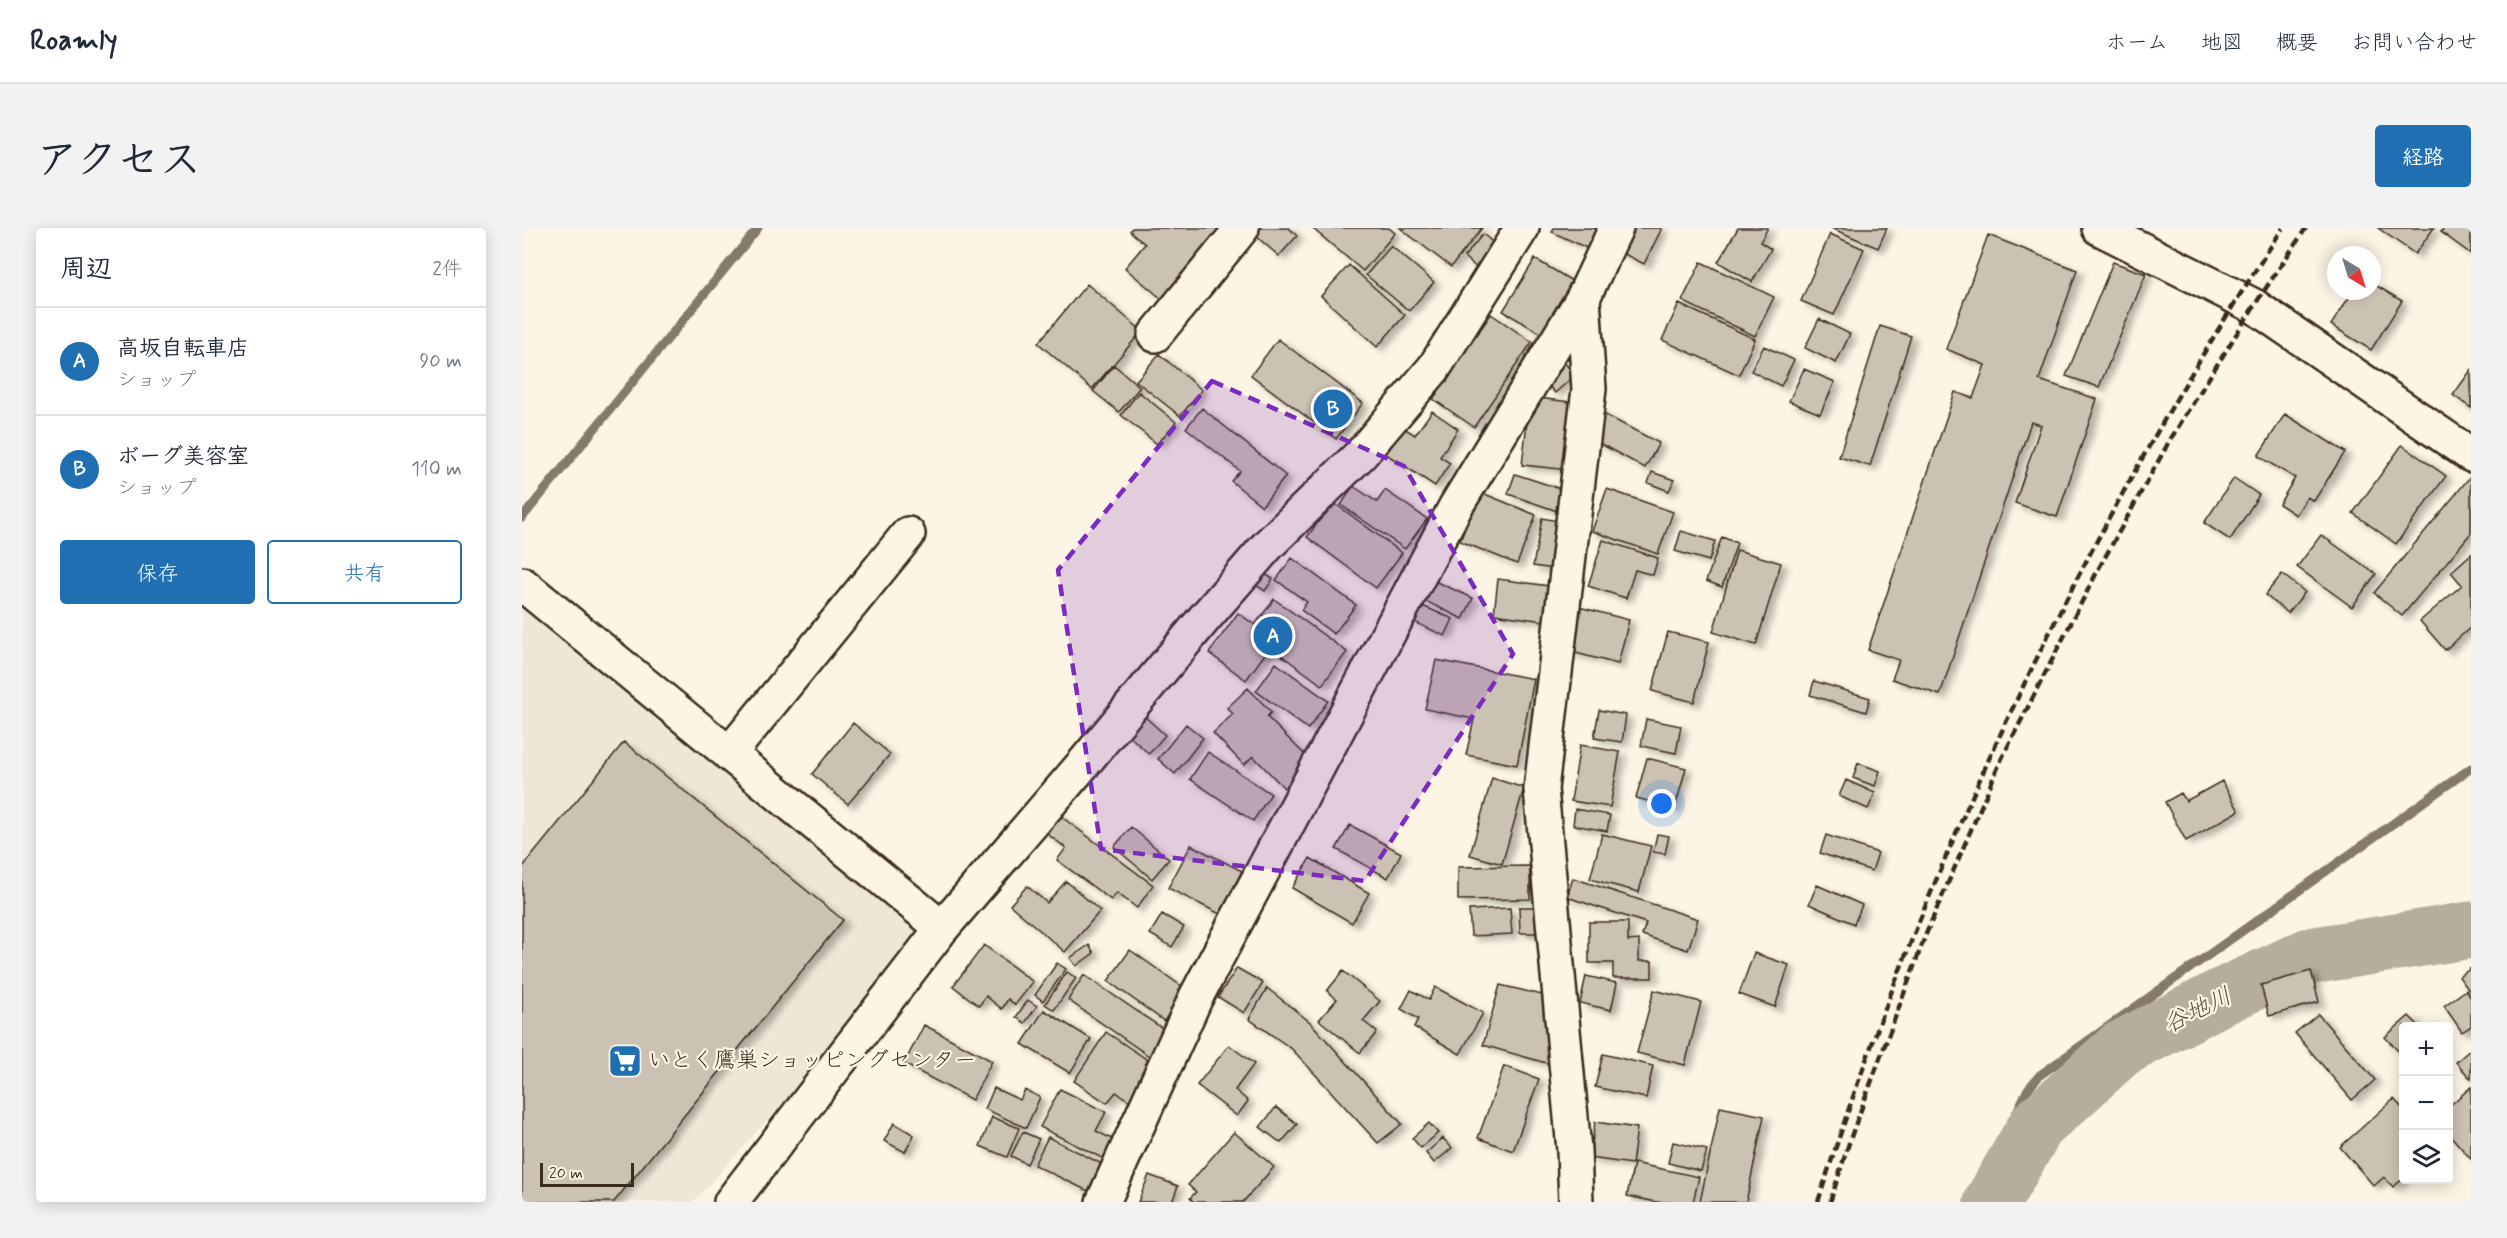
<!DOCTYPE html>
<html lang="ja">
<head>
<meta charset="utf-8">
<style>
  :root { --surface:#fff; --page:#f2f2f3; --text:#1f2937; --muted:#747a83; --line:#e0e1e3; --accent:#1f6fb2 }
  body { margin:0; font-family:Mynerve,"Klee One",sans-serif; background:var(--page); color:var(--text) }
  .controls { position:absolute; right:18px; bottom:18px; display:grid; overflow:hidden; border-radius:6px; box-shadow:0 3px 15px #0003 }
  .controls button { width:54px; height:54px; display:grid; place-items:center; padding:0; border:0; border-bottom:2px solid var(--line); background:var(--surface); color:var(--text); font:30px sans-serif }
  .compass { position:absolute; left:1805px; top:18px; width:54px; height:54px; border-radius:50%; background:var(--surface); box-shadow:0 3px 15px #0003; rotate:142deg }
  .scale { position:absolute; left:18px; bottom:15px; width:94px; box-sizing:border-box; padding-left:6px; border:3px solid #3b2a1e; border-top:0; font-size:16px; line-height:21px; white-space:nowrap; color:#3b2a1e; -webkit-text-stroke:4px #fcf5e5; paint-order:stroke }
  .you { position:absolute; left:1140px; top:576px; width:21px; height:21px; margin:-15px; border:4px solid #fff; border-radius:50%; background:#1a73e8; box-shadow:0 0 0 9px #1a73e833 }
  .badge { display:grid; place-items:center; width:39px; height:39px; border-radius:50%; background:var(--accent); color:#fff; font-size:20px; font-weight:700 }
  .pin { position:absolute; translate:-50% -50%; border:3px solid #fff; box-shadow:0 2px 6px #0006 }
  .list { margin:0; padding:0; list-style:none }
  h2 { display:flex; justify-content:space-between; align-items:center; height:78px; margin:0; padding:0 24px; font-size:26px }
  h2 small { font-size:20px; font-weight:400; color:var(--muted) }
  .list li { display:grid; grid-template-columns:39px 1fr auto; gap:18px; align-items:center; box-sizing:border-box; height:108px; padding:0 24px; border-top:2px solid var(--line) }
  .list b { display:block; font-size:22px; white-space:nowrap }
  .list p { margin:0; font-size:20px; white-space:nowrap; color:var(--muted) }
  .list em { font-size:20px; font-style:normal; color:var(--muted) }
  .actions { display:flex; gap:12px; padding:18px 24px }
  .actions a { flex:1; padding:14px 0; border:2px solid var(--accent); border-radius:6px; text-align:center; font-size:21px; color:var(--accent) }
  .actions .main { background:var(--accent); color:#fff }
  .icon { flex:none; width:33px; height:33px; fill:none; stroke:currentColor; stroke-width:2; stroke-linecap:round; stroke-linejoin:round }
  .map { position:relative; flex:none; width:1949px; height:974px; overflow:hidden; border-radius:6px }
  header { display:flex; align-items:center; gap:36px; box-sizing:border-box; height:84px; padding:0 30px; background:var(--surface); border-bottom:2px solid var(--line) }
  header strong { font-size:28px }
  nav { display:flex; gap:33px; margin-inline-start:auto; font-size:21px }
  .intro { display:flex; align-items:center; justify-content:space-between; box-sizing:border-box; height:144px; padding:0 36px }
  h1 { margin:0; font-size:42px }
  .button { padding:15px 27px; border-radius:6px; background:var(--accent); color:#fff; font-size:21px; font-weight:700 }
  main { display:flex; gap:36px; padding:0 36px }
  aside { flex:1; background:var(--surface); border-radius:6px; box-shadow:0 3px 15px #0003 }
  .map>svg:first-child { display:block }
  .built { fill:#eee6d6 }
  .lines { fill:none; stroke-linecap:round; stroke-linejoin:round }
  .stream { stroke:#85796b; stroke-width:9 }
  .river { stroke:#b7ad9e; stroke-width:57 }
  .building { fill:#ccc2b3; stroke:#3b2a1e; stroke-width:1.5; filter:url(#shadow) }
  .minor-casing { stroke:#3b2a1e; stroke-width:38 }
  .minor { stroke:#fcf5e5; stroke-width:33 }
  .rail { stroke:#3b2a1e; stroke-width:4.5; stroke-dasharray:9 4.5; stroke-linecap:butt }
  .marked { fill:#7b2cbf; fill-opacity:0.2; stroke:#7b2cbf; stroke-width:4.5; stroke-dasharray:12 8; stroke-linejoin:round }
  .labels { text-anchor:middle; dominant-baseline:central; stroke-width:4.5; stroke-linejoin:round; paint-order:stroke }
  .poi-label { font-size:22px; fill:#3b2a1e; stroke:#fcf5e5; text-anchor:start }
  .water-label { font-size:24px; font-style:italic; fill:#605144; stroke:#fcf5e5 }
</style>
</head>
<body>
<header>
<strong>Roamly</strong>
<nav><a>ホーム</a><a>地図</a><a>概要</a><a>お問い合わせ</a></nav>
</header>
<div class="intro"><h1>アクセス</h1><a class="button">経路</a></div>
<main>
<aside>
<h2>周辺<small>2件</small></h2>
<ul class="list">
<li><span class="badge">A</span><div><b>高坂自転車店</b><p>ショップ</p></div><em>90 m</em></li>
<li><span class="badge">B</span><div><b>ボーグ美容室</b><p>ショップ</p></div><em>110 m</em></li>
</ul>
<div class="actions"><a class="main">保存</a><a>共有</a></div>
</aside>
<div class="map">
<svg width="1949" height="974" viewBox="0 0 1949 974">
  <defs>
    <filter id="shadow"><feDropShadow dx="6" dy="4" stdDeviation="3" flood-color="#0004"/></filter>
  </defs>
  <rect width="100%" height="100%" fill="#fcf5e5"/>
  <filter id="ink" filterUnits="userSpaceOnUse"><feTurbulence type="fractalNoise" baseFrequency=".0167" numOctaves="2"/><feDisplacementMap in="SourceGraphic" scale="12" xChannelSelector="R" yChannelSelector="G"/><feConvolveMatrix kernelMatrix="1 2 1 2 8 2 1 2 1" color-interpolation-filters="sRGB"/></filter>
  <g filter="url(#ink)">
    <path class="built" d="M0,356l420,344 -249,274h-171z"/>
    <g class="lines">
      <path class="stream" d="M0,290l236,-290
        M1451,974l55,-113 12,-14 431,-307"/>
      <path class="river" d="M1470,974l44,-76 85,-77 100,-52 89,-41 161,-26"/>
    </g>
    <path class="building" d="M610,0h92l-61,72 -38,-32 20,-24 -15,-13z
      M728,0h39l8,8 -18,20 -30,-26z
      M790,0h77l6,5 -32,38z
      M878,0h82l-31,39z
      M1032,0h50l-11,23 -41,-19z
      M1108,0h32l-18,36 -26,-13z
      M1216,0h30l-8,14 11,7 -19,33 -34,-20z
      M1309,0h56l-9,20z
      M1856,0h56l-19,26z
      M1922,0h27v26l-30,-22z
      M961,6l14,12 -19,23 -14,-12z
      M1308,6l34,15 -30,66 -33,-14z
      M1466,7l89,35 -38,110 58,19 -40,118 -42,-14 26,-78 -10,-3 -91,273 -48,-16 7,-19 -31,-10 87,-258 18,6 12,-33 -39,-16z
      M869,18l43,36 -25,29 -43,-36z
      M1013,31l39,23 -32,52 -39,-23z
      M1179,34l73,35 -19,39 -73,-35z
      M1591,34l33,12 -47,113 -33,-11z
      M827,37l56,50 -28,32 -56,-51z
      M1850,55l30,18 -31,49 -40,-25 22,-34h19z
      M565,56l55,47 -50,58 -54,-46z
      M1157,76l76,35 -16,36 -77,-35z
      M969,86l41,28 -58,85 -41,-28z
      M1297,91l31,15 -14,29 -31,-15z
      M1358,98l31,10 -41,130 -31,-9z
      M756,111l85,64 -27,36 -85,-64z
      M1242,118l30,14 -13,26 -30,-15z
      M637,126l43,36 -22,26 -44,-35z
      M1040,132l13,15 -20,18 -13,-15z
      M592,137l26,22 -21,25 -26,-21z
      M1282,141l31,13 -15,32 -31,-13z
      M1949,142v38l-18,-13z
      M617,164l37,30 -19,22 -36,-29z
      M1008,169l48,6 -8,67 -48,-5z
      M680,180l84,68 -24,30 -31,-25 9,-10 -54,-43z
      M1072,181l65,34 -14,25 -50,-27 6,-11 -15,-8z
      M910,183l26,18 -18,28 10,6 -15,23 -49,-32 18,-26 11,7z
      M1763,186l60,38 -31,49 -7,-4 -11,18 -17,-11 16,-26 -37,-22z
      M1880,217l44,31 -50,68 -43,-31z
      M1130,244l22,8 -5,11 -21,-8z
      M993,246l52,17 -7,21 -52,-18z
      M1712,250l25,17 -29,45 -26,-17z
      M1947,250l2,2v53l-69,83 -28,-23z
      M831,258l24,16 8,-12 42,29 -22,30 -64,-44z
      M1085,261l66,23 -15,42 -66,-23z
      M958,264l56,23 -19,49 -57,-23z
      M811,274l69,51 -26,35 -69,-51z
      M1020,290l21,4 -9,47 -21,-3z
      M1159,303l34,10 -6,20 -34,-10z
      M1799,307l55,39 -24,33 -55,-40z
      M1200,309l15,6 -15,44 -16,-6z
      M1081,312l55,18 -5,17 -18,-5 -9,28 -38,-12z
      M1215,322l44,13 -25,82 -43,-13z
      M1949,326v73l-26,23 -25,-29 42,-36 -11,-13z
      M770,330l64,47 -22,29 -33,-24 6,-8 -31,-22z
      M733,340l18,11 -8,12 -17,-11z
      M1760,346l23,18 -17,21 -23,-18z
      M908,351l43,19 -10,21 -42,-20z
      M976,351l51,7 -5,35 -50,-7z
      M752,371l73,53 -25,33 -52,-38 -24,33 -37,-27 29,-40 17,12z
      M898,377l33,14 -8,17 -33,-15z
      M1057,379l50,13 -11,44 -50,-13z
      M1146,404l41,10 -15,60 -42,-11z
      M914,432l98,19 -17,86 -51,-10 8,-36 -49,-10z
      M754,435l52,38 -20,28 -52,-38z
      M1292,453l56,17 -4,14 -56,-17z
      M726,460l23,24 -4,5 44,44 -27,27 -31,-32 -9,9 -31,-32 20,-19 -6,-6z
      M1077,482l27,5 -4,27 -28,-4z
      M619,485l24,22 -16,19 -25,-23z
      M1124,491l35,7 -5,27 -35,-7z
      M331,495l37,31 -42,50 -36,-30z
      M664,496l17,14 -28,36 -17,-15z
      M102,514l219,178 -229,282h-92v-334z
      M1058,517l40,7 -10,55 -39,-6z
      M686,524l63,42 -18,27 -63,-42z
      M1125,530l39,10 -11,40 -39,-10z
      M1336,535l22,8 -5,15 -22,-8z
      M970,550l32,10 -22,76 -32,-9z
      M1324,552l29,13 -7,16 -29,-13z
      M1700,553l17,30 -53,30 -21,-39 16,-9 5,8z
      M1053,581l35,6 -3,16 -34,-6z
      M533,584l98,73 -16,23 -20,-15 -6,7 -54,-40 9,-12 -24,-18z
      M828,597l51,28 -13,25 -52,-29z
      M609,599l38,32 -17,20 -38,-32z
      M1080,606l49,12 -12,46 -49,-13z
      M1135,606l12,2 -4,18 -12,-2z
      M1304,607l52,18 -6,18 -52,-18z
      M669,617l51,26 -22,43 -52,-26z
      M788,630l59,35 -17,30 -60,-35z
      M1008,638v33l-72,1v-33z
      M1051,650l125,41 -10,31 -46,-15 4,-12 -79,-26z
      M544,653l34,30 -35,41 -55,-47 17,-19 20,17z
      M1295,657l45,20 -8,19 -45,-20z
      M997,679h20l1,26h-20z
      M988,680l2,26 -41,2 -2,-26z
      M640,686l22,13 -12,20 -22,-13z
      M1067,694h39v19l11,-1v21h13v17h-39v-15h-24z
      M462,717l49,37 -18,23 -7,-6 -6,10 -16,-13 -7,10 -26,-20z
      M567,717l5,8 -18,13 -6,-8z
      M608,722l57,40 -23,31 -56,-40z
      M1232,725l35,12 -14,42 -36,-13z
      M535,735l9,6 -23,32 -8,-6z
      M715,740l26,15 -19,30 -26,-16z
      M1949,740v25l-12,-16z
      M821,743l37,30 -17,20 14,11 -17,21 -41,-33 18,-21 -10,-8z
      M1789,743l8,31 -50,14 -8,-31z
      M545,744l9,6 -22,32 -9,-6z
      M562,747l85,58 -17,25 -84,-58z
      M1064,748l31,7 -6,27 -31,-7z
      M978,757l55,13 5,69 -77,-22z
      M913,759l48,26 -23,41 -46,-27 4,-8 -17,-10 10,-19 18,10z
      M745,760l43,34 92,102 -24,19 -86,-94 -43,-30z
      M1132,762l47,12 -16,63 -48,-12z
      M1944,762l5,8v28l-9,6 -18,-26z
      M506,772l9,6 -12,17 -9,-6z
      M522,782l47,29 -21,34 -48,-29z
      M1796,786l57,66 -23,20 -57,-67z
      M1887,788l10,10h-15v31l-19,-20z
      M402,797l68,36 -20,39 -68,-36z
      M584,804l49,33 -24,37 -15,-10 -9,11 -33,-22z
      M707,817l25,19 -19,26 13,11 -11,15 -40,-31z
      M1949,821v30l-15,-17z
      M1081,826l50,12 -7,32 -51,-11z
      M982,838l35,13 -26,72 -35,-13z
      M1949,859v72l-23,-26v-26z
      M472,860l26,12 5,-10 15,7 -14,31 -41,-19z
      M538,861l46,23 -10,19 18,9 -10,19 -64,-32z
      M1872,871l10,11v68l-11,9 -9,-10 -10,9 -34,-39z
      M754,879l21,17 -16,19 -21,-16z
      M1198,879l44,9 -18,86h-46z
      M470,889l27,11 -12,29 -27,-11z
      M1073,894l42,6 -5,36 -42,-6z
      M372,895l20,12 -9,17 -21,-11z
      M907,895l9,10 -17,15 -9,-10z
      M501,904l16,7 -12,25 -16,-8z
      M712,904l40,35 -31,35h-49l-4,-4 6,-6 -8,-7z
      M526,909l54,27 -14,27 -54,-26z
      M921,910l9,10 -18,15 -8,-10z
      M1151,914l34,8 -6,21 -33,-8z
      M1112,935l65,14 -6,25h-37l-29,-6z
      M627,947l29,11 -6,16h-34z"/>
    <g class="lines">
      <g class="minor-casing">
        <path id="minor" d="M1577,0l155,78 217,149
          M633,107l87,-107
          M0,356l420,344
          M207,526l179,-220
          M209,974l211,-274 142,-165 119,-143 65,-75 93,-91 73,-86 88,-140
          M581,974l93,-205 260,-491 127,-208 33,-70
          M1054,974l-2,-52 -33,-361 48,-400 -6,-91"/>
      </g>
      <use href="#minor" class="minor"/>
      <path class="rail" d="M1296,974c109,-343 267,-674 465,-974
        M1308,974l22,-68 74,-200 76,-176 97,-190 71,-128 84,-134 52,-78"/>
    </g>
  </g>
  <path class="marked" d="M690,153l192,85 109,188 -148,227 -264,-32 -43,-279z"/>
  <defs>
    <g id="supermarket-square" transform="scale(1.725)"><rect x="-9" y="-9" width="18" height="18" rx="4" fill="#1f6fb2" stroke="#fcf5e5"/><path d="M-6-5.5h2.5l.6 2H6L4.5 2H-2.5L-4.4-4H-6ZM-1.5 3.2a1.3 1.3 0 1 0 .1 0ZM3 3.2a1.3 1.3 0 1 0 .1 0Z" fill="#fff"/></g>
  </defs>
  <g fill-rule="evenodd">
    <use href="#supermarket-square" x="103" y="833"/>
  </g>
  <g class="labels">
    <g class="poi-label">
      <text x="126" y="833">いとく鷹巣ショッピングセンター</text>
    </g>
    <g class="water-label">
      <text transform="translate(1676 783) rotate(-26)">谷地川</text>
    </g>
  </g>
</svg>
<div class="controls">
<button>+</button>
<button>−</button>
<button><svg class="icon" aria-label="layers" viewBox="0 0 24 24"><path d="M12 4l9 5-9 5-9-5zM3 14l9 5 9-5"/></svg></button>
</div>
<svg class="compass" viewBox="-18 -18 36 36"><path d="M0-13l5 13h-10z" fill="#e53935"/><path d="M0 13l5-13h-10z" fill="#747a83"/></svg>
<div class="scale">20 m</div>
<div class="you"></div>
<div class="pin badge" style="left:751px;top:408px">A</div>
<div class="pin badge" style="left:811px;top:181px">B</div>
</div>
</main>
</body>
</html>
